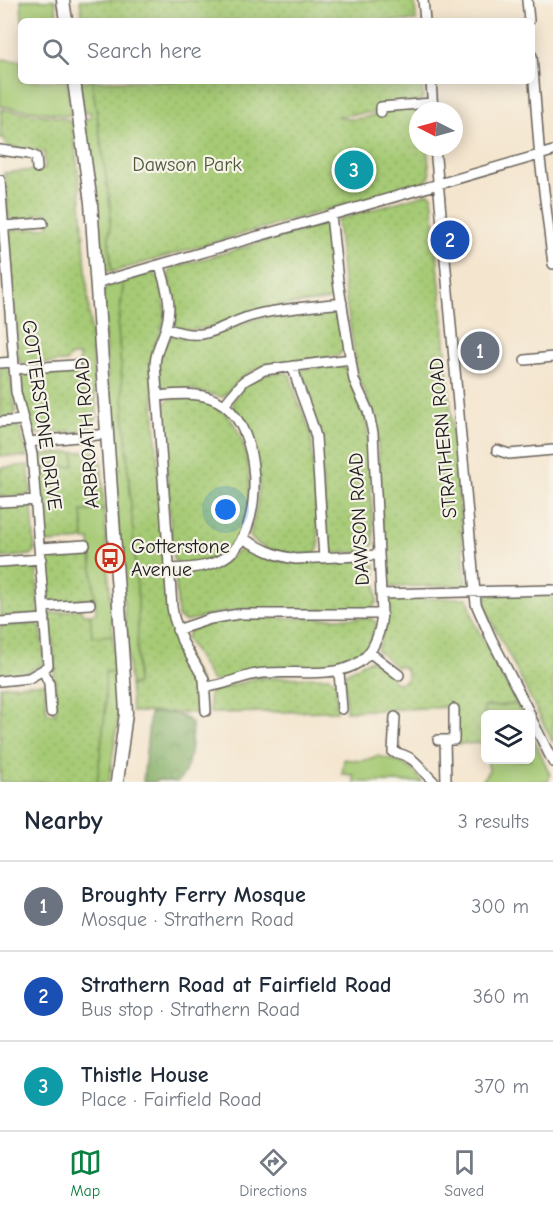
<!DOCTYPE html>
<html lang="en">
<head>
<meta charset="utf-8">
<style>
  :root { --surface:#fff; --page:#f2f2f3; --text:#1f2937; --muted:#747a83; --line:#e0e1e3; --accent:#0b8043 }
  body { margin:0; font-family:"Comic Neue",sans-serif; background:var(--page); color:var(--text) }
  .controls { position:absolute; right:18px; bottom:18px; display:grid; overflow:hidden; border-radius:9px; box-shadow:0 3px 15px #0003 }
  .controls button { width:54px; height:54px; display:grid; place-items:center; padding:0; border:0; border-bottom:2px solid var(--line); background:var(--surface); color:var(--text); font:30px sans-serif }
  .compass { position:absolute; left:409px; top:102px; width:54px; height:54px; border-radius:50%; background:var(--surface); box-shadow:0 3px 15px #0003; rotate:276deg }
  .you { position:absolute; left:226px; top:510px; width:21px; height:21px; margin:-15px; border:4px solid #fff; border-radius:50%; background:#1a73e8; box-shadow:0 0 0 9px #1a73e833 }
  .badge { display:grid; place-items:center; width:39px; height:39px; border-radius:50%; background:var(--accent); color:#fff; font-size:20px; font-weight:700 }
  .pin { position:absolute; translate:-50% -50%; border:3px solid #fff; box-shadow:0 2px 6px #0006 }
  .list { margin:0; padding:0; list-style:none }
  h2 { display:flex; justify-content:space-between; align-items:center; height:78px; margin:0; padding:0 24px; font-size:26px }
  h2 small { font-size:20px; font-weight:400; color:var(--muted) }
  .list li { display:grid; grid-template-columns:39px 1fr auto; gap:18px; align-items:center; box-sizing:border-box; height:90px; padding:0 24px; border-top:2px solid var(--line) }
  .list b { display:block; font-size:22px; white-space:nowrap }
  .list p { margin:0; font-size:20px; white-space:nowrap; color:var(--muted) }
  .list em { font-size:20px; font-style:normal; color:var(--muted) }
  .icon { flex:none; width:33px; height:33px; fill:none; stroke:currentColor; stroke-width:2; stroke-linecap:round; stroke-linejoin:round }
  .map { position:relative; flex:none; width:553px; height:782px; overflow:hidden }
  .search { position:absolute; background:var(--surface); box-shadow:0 3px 15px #0003; left:18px; right:18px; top:18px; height:66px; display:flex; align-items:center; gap:15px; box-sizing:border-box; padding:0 21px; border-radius:9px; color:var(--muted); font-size:22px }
  .sheet { height:348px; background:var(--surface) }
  nav { display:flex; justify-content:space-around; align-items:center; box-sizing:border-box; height:84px; border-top:2px solid var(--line); background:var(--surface); font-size:16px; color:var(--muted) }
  nav a { display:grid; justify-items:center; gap:3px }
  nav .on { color:var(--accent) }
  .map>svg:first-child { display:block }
  .grass { fill:#a6ca74; stroke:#617348; stroke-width:1.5 }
  .forest { fill:url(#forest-crowns); stroke:#506541; stroke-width:1.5 }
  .park { fill:url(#park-dots); stroke:#617348; stroke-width:1.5 }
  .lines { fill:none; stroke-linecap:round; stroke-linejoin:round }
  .minor-casing { stroke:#68625a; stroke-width:12 }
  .major-casing { stroke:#68625a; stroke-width:15 }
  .minor { stroke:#fff; stroke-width:9 }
  .major { stroke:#fff; stroke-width:12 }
  .labels { text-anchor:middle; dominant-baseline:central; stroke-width:4.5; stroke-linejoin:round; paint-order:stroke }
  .park-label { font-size:20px; fill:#4c593b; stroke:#f7f3e8 }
  .street-label { font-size:20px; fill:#1c1c1c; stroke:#f7f3e8 }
  .poi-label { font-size:20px; fill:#1c1c1c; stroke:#f7f3e8; text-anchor:start }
</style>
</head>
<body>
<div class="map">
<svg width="553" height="782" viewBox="0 0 553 782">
  <defs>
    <pattern id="forest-crowns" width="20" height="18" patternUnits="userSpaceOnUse" patternTransform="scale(1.5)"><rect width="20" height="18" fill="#84ae66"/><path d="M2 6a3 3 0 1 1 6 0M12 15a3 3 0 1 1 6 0" fill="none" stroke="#6b8d53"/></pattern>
    <pattern id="park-dots" width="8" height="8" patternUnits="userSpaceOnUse" patternTransform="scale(1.5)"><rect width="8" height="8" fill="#a6ca74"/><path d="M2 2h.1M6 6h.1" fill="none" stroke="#8ead64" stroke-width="1.8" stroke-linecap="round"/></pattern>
  </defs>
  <rect width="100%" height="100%" fill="#f7f3e8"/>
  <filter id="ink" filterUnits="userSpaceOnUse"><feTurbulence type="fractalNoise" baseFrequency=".0167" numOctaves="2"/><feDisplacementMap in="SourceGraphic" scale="12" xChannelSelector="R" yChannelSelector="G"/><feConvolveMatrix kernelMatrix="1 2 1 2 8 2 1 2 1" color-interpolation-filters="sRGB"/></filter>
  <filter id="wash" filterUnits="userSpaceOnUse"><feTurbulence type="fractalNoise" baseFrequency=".008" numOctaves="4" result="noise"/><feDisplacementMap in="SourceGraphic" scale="24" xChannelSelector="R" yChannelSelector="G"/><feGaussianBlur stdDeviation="1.35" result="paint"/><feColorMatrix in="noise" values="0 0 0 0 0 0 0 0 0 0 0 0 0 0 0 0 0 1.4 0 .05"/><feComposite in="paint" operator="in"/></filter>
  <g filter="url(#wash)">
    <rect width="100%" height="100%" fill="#f4e5ce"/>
    <path class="grass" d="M21,0h34l3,21h-36z
      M0,59l19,2 2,-2v22h46l4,35 -71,-10z
      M79,81h13l19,131 -2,29 3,31c-10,0 -11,-11 -11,-19h-2l-15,-134 7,-1 -1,-6 -6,1z
      M124,281l-6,46 20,275 -1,82 -7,2 -16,-215 6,-1 -1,-7 -5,1 -12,-168c3,-12 11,-12 22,-15z
      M74,452l1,14 -36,2 -1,-13z
      M104,510l9,125 -21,2 -2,-23 6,-1 -6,-73h-6l-2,-29z
      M116,671l3,41 -10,70h-12l8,-70v-40z
      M517,704l5,10h-36l-1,35 -1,-42z
      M531,731l19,44 -2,7h-67l8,-12 -2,-10h43z
      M377,756c18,3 36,9 45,26h-68v-7l-12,-1 2,-15 18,2z"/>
    <path class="forest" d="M150,713c17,0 29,-1 42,10 -1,17 0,48 -15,59l-19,-2 -5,2h-10z"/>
    <path class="park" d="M80,0h335l1,21h-333z
      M92,81h330l1,16 -2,3 -44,12 -40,4c14,7 35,0 48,-4 11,-4 27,-3 39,-4v3h-6v36h9l3,29 -4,5 -314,91 -3,-31 2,-30z
      M1,109l63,9 8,5 8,65 17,229 -10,14 -50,3c-11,-7 -22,-51 -13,-61l45,-2 3,4 8,-1 -1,-18h-8l-5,6 -43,2 -5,-4 -10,-126 5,-4 36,-3 -1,-14 -12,1 -2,5 -21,2 -5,-4 -4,-44 41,-4 -1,-17 -38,-6 -2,-8h-4z
      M428,193l4,2 34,386 -2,4 -74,2 -5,-5 -8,-152 -3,-16 -16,-37 -15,-96 -6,-61z
      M325,224l4,3 7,65 -7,8c-22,3 -44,5 -66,9 -34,6 -49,27 -86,19l-5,-10 1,-23 -5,-19 4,-8z
      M152,273l7,5c5,17 9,35 2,52 -5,11 -9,20 -10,32l17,246 8,32 24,41 1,32 -69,-1 -2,-26 7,-2 1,-82 -20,-275 6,-46z
      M331,309l9,6 5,34 -7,7 -71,9c-25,8 -27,17 -44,32l-35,-8 -19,2 -9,-8c-1,-18 -4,-36 13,-48 33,11 50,-7 79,-15 26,-7 53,-8 79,-11z
      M340,365l9,5 5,21 13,31 7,122 -7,8 -35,1 -5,-5 -8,-117 -20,-55 4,-7z
      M5,367l4,4 7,41 -4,5 -12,1v-50z
      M284,372l6,3 7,23 14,35 8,114 -5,7c-19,1 -52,0 -64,-18l7,-31 2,-26 -2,-16 -16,-43 -8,-13v-6l13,-17 20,-10z
      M189,398c12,2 24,5 34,13 28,23 34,90 18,121 -4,9 -13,18 -22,24 -12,7 -26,7 -40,9l-6,-6 -11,-152 7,-8z
      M16,426l4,3 8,28 -28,-1v-29z
      M97,451l4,4 3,55 -22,1 2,29 -37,3 -4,-4 -4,-71 35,-2v-14z
      M28,465l3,27 -3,3 -28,2v-29z
      M28,505l4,4 3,41 -4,5 -31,3v-51z
      M245,546l31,14 17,3 75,-3 7,5 2,37 -7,8 -125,-1 -32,5 -27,8 -8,-5 -3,-42 3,-2 28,-3 14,-5z
      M75,550l3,5 13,-1 4,45 -43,3 -3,-3 -4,-44 2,-3z
      M32,564l5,4 1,45 -2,2 -36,2v-51z
      M488,594h65v149l-70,-139z
      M468,598l6,24 43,82 -33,3 1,36 -28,1 -2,-37 -109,4 -1,-38c8,-3 19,-12 27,-13l19,14 3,8 5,1 8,-3c2,-9 -2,-15 -11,-13l-19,-17 8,-23 2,-26 3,-2z
      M80,609l3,5h7l2,23 21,-2 3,36 -11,1v40l-8,70h-97v-96l45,-3 2,30h9l-3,-74h-2l-2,-25z
      M241,618h130l6,6 -11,26 -21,16 -133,15 -26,-43 4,-8 21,-7z
      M37,624l4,3 3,34 -2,4 -20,10 -22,2v-51z
      M330,677l6,5 1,29 -127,2 -1,-18 3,-4 47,-13z"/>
  </g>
  <g filter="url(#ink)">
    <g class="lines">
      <g class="minor-casing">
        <path id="minor" d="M423,0l2,21
          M527,0l2,21
          M532,56l8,103 13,105
          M431,81l2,30
          M381,112v-5l51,-4
          M435,147l41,457 15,34 39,76
          M0,150l29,4 7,3 1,11
          M0,180l16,212 16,62 16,211 -5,5 6,13 2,29
          M4,226l39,-3
          M160,266c6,21 13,39 6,61 -4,13 -10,23 -11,37l17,243 2,11 8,23 22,38 2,32
          M96,283l457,-132
          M166,328c46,18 55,-7 97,-15 26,-5 53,-7 79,-10
          M525,360l28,-3
          M0,363l13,-1
          M293,366c5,25 17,47 23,71l8,121
          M14,369l61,-4
          M157,396c23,-2 48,-5 67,9 36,26 40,114 10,145 -18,18 -41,18 -65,19
          M224,405l20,-24 20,-11 87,-11
          M0,422l22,-2
          M29,442l78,-8
          M497,450l12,4 44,-4
          M0,502l36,-2
          M242,538c18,10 33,18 54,21l83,-4
          M40,548l45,-3
          M0,562l41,-3
          M381,594l172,-4
          M44,607l46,-3
          M0,622l45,-3
          M177,630l33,-11 29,-5h143
          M369,652l30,23
          M339,672l3,37
          M0,681l29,-3 14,-8
          M205,687c21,-1 39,-13 59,-14 52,-4 111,16 118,-59l-9,-181 -5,-22 -14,-31 -16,-99 -7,-66
          M530,716l23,46
          M395,717l-2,35c24,5 24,14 41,30
          M438,740h16v-31
          M445,740l1,42"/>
      </g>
      <g class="major-casing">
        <path id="major" d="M63,0l3,21
          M74,81l17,122 32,460 3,50 -9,69"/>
      </g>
      <use href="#minor" class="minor"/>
      <use href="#major" class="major"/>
    </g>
  </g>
  <defs>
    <g id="bus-ring" transform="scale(1.5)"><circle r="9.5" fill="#f7f3e8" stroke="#c8321e" stroke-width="1.5"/><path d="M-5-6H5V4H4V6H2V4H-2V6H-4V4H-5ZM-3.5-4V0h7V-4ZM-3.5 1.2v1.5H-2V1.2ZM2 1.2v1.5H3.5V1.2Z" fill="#c8321e"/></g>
  </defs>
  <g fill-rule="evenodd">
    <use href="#bus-ring" x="110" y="558"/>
  </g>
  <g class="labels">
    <g class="park-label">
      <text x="187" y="164">Dawson Park</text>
    </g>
    <g class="street-label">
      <text transform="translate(42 415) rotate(82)">GOTTERSTONE DRIVE</text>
      <text transform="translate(87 433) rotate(-94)">ARBROATH ROAD</text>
      <text transform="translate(443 438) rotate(-95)">STRATHERN ROAD</text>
      <text transform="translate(359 519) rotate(-93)">DAWSON ROAD</text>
    </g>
    <g class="poi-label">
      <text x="131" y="546">Gotterstone<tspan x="131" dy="23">Avenue</tspan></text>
    </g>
  </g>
</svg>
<div class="controls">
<button><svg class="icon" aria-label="layers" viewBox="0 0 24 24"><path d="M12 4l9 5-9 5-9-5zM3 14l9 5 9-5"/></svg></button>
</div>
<svg class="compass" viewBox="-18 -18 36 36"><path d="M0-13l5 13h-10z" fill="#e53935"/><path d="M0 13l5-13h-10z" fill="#747a83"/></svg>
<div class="you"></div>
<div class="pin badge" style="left:480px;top:351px;background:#6b7280">1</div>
<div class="pin badge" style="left:450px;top:240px;background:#1a4fb4">2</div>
<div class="pin badge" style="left:354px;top:170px;background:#0f9aa8">3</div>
<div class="search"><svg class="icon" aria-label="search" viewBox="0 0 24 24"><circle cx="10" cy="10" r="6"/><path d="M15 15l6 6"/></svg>Search here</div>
</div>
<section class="sheet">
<h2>Nearby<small>3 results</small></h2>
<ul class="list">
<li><span class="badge" style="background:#6b7280">1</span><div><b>Broughty Ferry Mosque</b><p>Mosque · Strathern Road</p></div><em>300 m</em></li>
<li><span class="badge" style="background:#1a4fb4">2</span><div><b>Strathern Road at Fairfield Road</b><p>Bus stop · Strathern Road</p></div><em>360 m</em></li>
<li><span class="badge" style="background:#0f9aa8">3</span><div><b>Thistle House</b><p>Place · Fairfield Road</p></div><em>370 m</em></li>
</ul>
</section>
<nav>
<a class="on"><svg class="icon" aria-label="map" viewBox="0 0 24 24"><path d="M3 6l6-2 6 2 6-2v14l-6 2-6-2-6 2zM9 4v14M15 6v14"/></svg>Map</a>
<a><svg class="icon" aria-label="directions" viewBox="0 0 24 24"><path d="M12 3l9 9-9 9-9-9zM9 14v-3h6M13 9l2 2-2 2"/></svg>Directions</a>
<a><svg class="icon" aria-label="saved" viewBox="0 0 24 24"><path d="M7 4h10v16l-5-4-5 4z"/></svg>Saved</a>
</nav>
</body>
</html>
